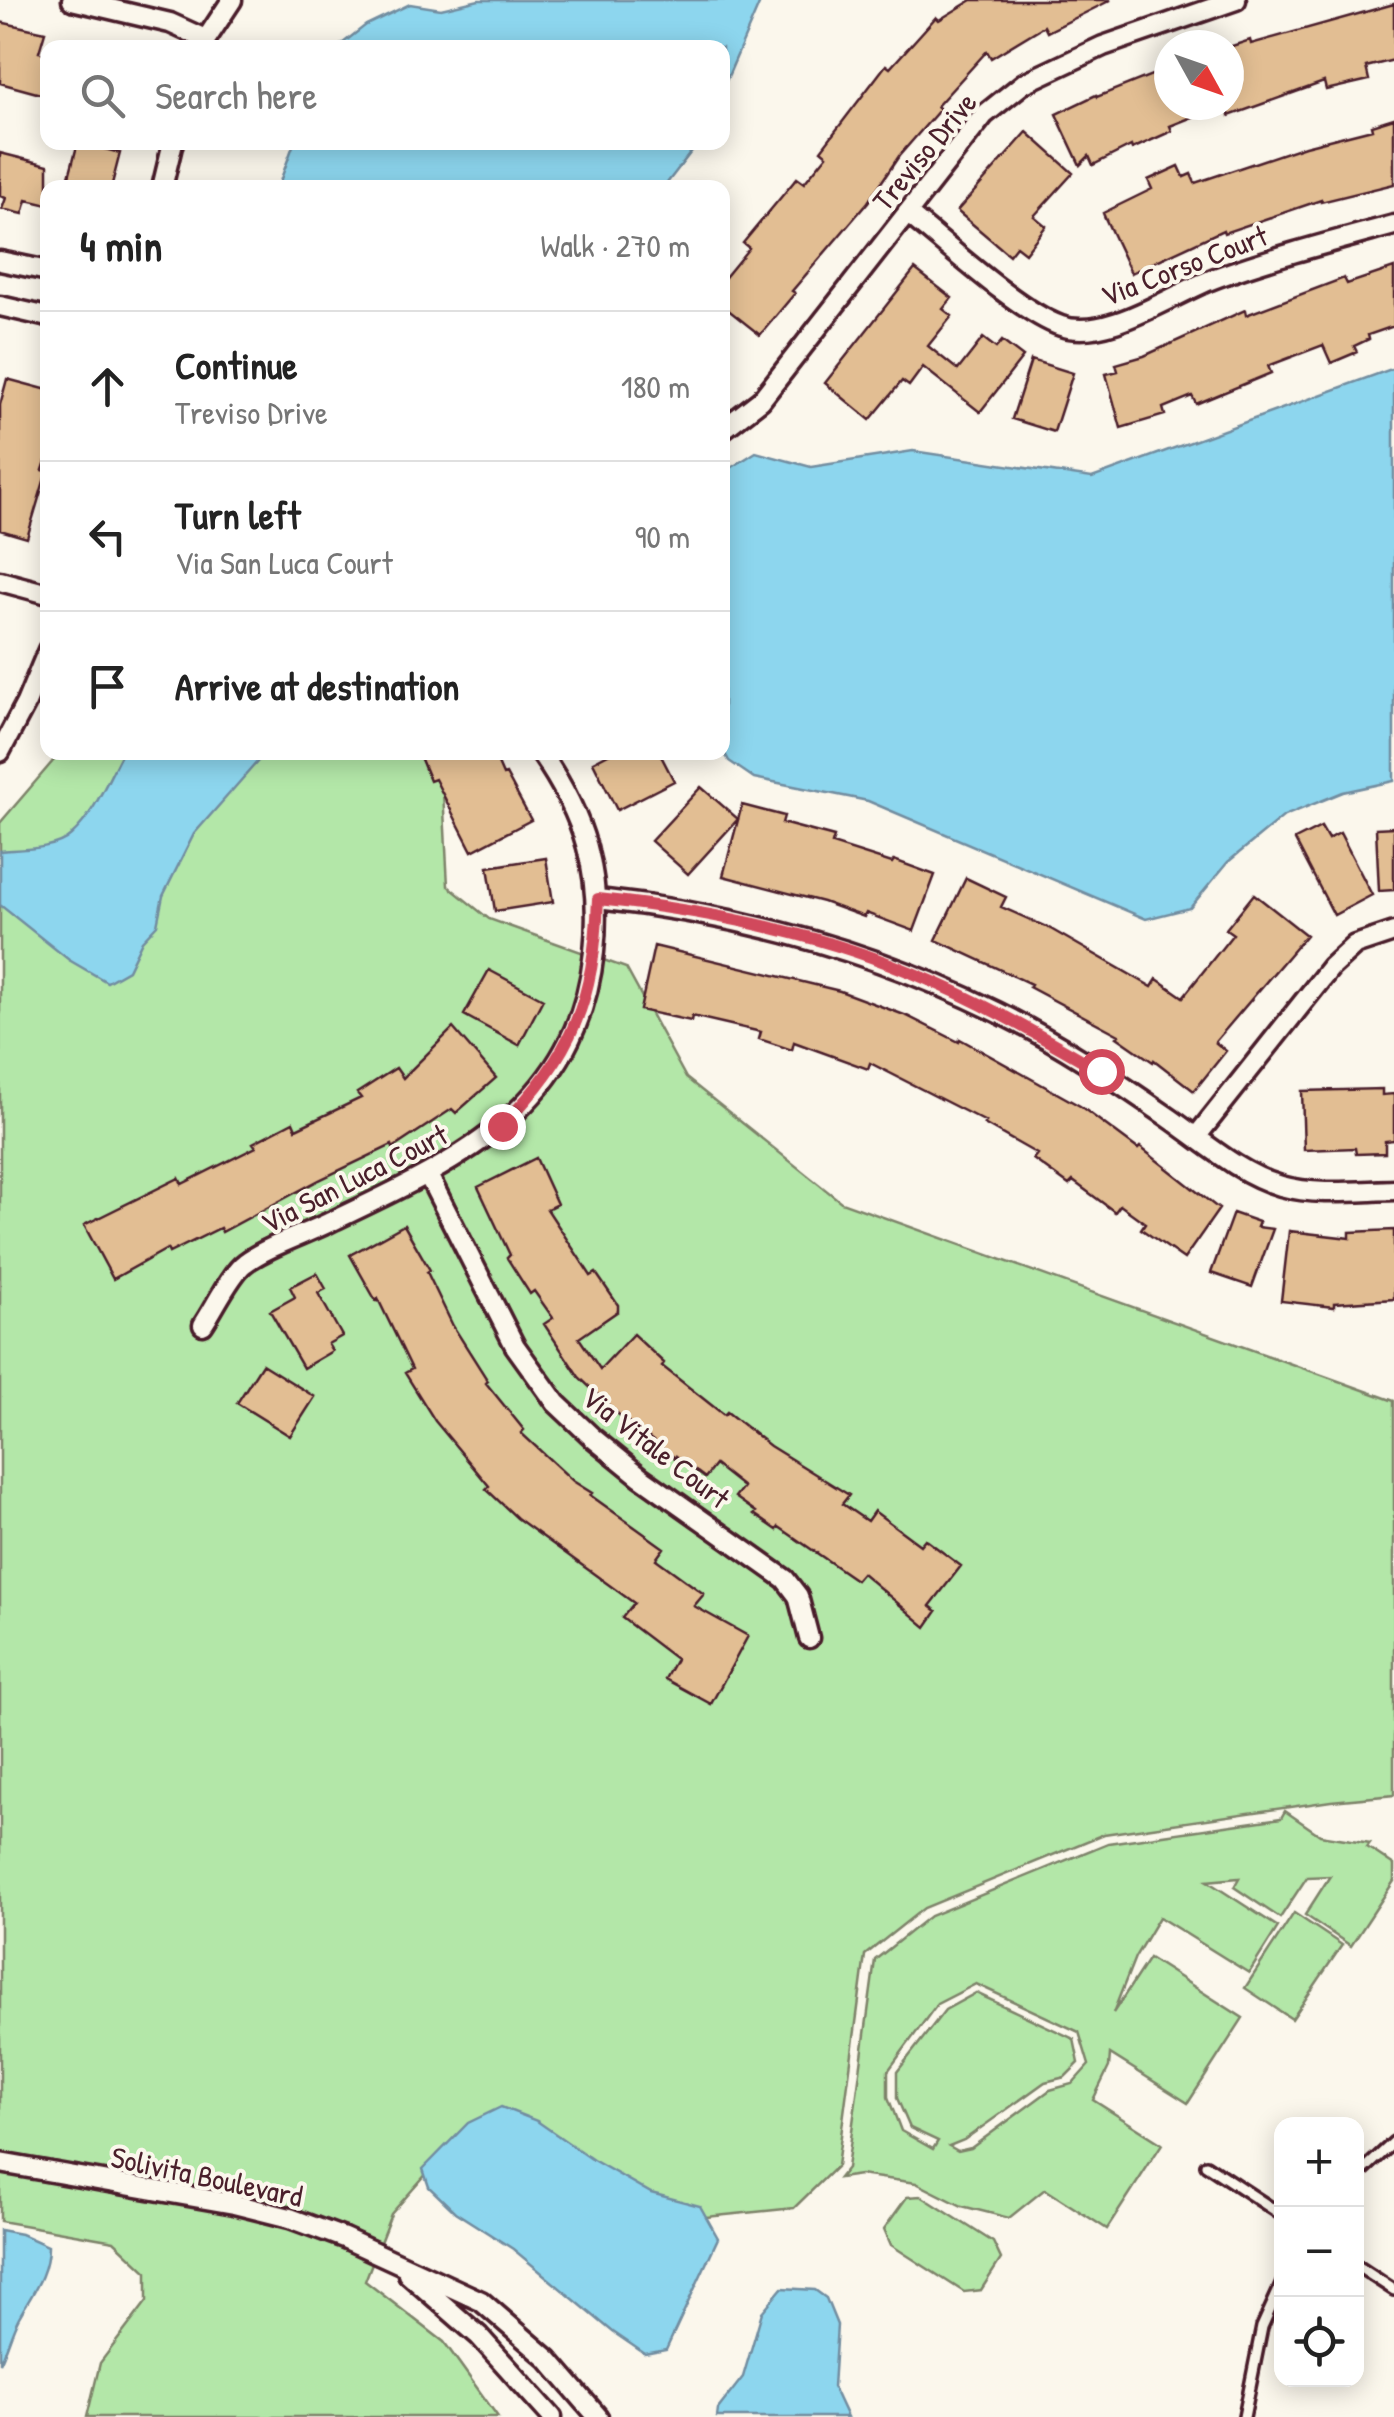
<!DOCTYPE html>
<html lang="en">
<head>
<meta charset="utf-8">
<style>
  :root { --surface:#fff; --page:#f2f2f2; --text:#222; --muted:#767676; --line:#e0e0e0 }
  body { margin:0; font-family:"Patrick Hand",sans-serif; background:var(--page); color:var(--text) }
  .controls { position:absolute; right:30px; bottom:30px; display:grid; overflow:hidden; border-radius:20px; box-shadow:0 5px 25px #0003 }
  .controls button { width:90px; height:90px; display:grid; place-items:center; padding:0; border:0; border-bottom:2px solid var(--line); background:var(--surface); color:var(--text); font:50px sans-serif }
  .compass { position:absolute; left:1154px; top:30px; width:90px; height:90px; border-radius:50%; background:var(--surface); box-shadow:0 5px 25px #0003; rotate:130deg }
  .stop { position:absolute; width:30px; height:30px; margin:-22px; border:8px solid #d1495b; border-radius:50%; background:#fff }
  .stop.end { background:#d1495b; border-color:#fff; box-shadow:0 2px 10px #0008 }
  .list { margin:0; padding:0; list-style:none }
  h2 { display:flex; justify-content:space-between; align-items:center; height:130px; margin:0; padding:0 40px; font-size:42px }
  h2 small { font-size:32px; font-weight:400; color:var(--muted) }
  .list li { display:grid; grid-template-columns:65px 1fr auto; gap:30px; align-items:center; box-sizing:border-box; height:150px; padding:0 40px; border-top:2px solid var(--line) }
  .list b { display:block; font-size:38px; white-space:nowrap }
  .list p { margin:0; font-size:32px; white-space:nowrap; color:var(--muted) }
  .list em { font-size:32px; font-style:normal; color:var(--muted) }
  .icon { flex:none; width:55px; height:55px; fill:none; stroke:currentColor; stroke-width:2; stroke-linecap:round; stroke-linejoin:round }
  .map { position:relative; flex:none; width:1394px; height:2417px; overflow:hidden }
  .search { position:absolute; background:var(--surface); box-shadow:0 5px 25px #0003; left:40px; top:40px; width:690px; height:110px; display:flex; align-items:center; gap:25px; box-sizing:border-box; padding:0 35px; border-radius:20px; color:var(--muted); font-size:38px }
  .panel { position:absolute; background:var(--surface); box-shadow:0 5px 25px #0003; left:40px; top:180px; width:690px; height:580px; border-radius:20px }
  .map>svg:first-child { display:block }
  .green { fill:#b3e7a8; stroke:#7e836a; stroke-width:2.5; fill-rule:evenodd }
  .water { fill:#8dd6ee; stroke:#728da0; stroke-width:2.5 }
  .building { fill:#e2be93; stroke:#4a1f2b; stroke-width:2.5 }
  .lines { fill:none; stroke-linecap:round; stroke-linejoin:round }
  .service-casing { stroke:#4a1f2b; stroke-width:16 }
  .minor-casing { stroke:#4a1f2b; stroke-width:25 }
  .service { stroke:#fbf7ec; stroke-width:9 }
  .minor { stroke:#fbf7ec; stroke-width:18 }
  .route { stroke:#d1495b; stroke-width:12 }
  .labels { text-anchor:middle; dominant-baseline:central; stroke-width:8; stroke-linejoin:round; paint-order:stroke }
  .street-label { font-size:30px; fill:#4a1f2b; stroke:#fbf7ec }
</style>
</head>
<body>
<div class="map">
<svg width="1394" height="2417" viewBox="0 0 1394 2417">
  <rect width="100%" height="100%" fill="#fbf7ec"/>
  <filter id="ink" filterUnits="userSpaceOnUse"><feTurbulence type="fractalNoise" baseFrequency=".01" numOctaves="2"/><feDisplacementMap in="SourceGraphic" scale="20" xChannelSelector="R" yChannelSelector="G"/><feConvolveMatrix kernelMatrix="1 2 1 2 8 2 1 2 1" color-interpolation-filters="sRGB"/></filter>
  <g filter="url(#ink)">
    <path class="green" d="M60,753h381l7,133 41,33 137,49 60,110 155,124 553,199v394l-63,6 -227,33 -180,74 -59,47 -28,211 -43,42 -88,9 -65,-23 -197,-40 -53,60 -26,67 79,61 54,75h-411l13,-54 47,-62v-29l-33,-31 -114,-20v-1398z
      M1285,1811l35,24 50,8 -3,4 27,18v16l-43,65 -46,-31 25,-39 -23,1 -27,41 -46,-31 5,-9 -32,3 71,46 -29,46 -90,-56 -24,40 -22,56 36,-55 94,60 -55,85 -78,-49 -1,13 -16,33 69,44 -55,85 -62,-40 -36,29 -47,-12 -46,-23 -56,-8 -21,3 8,-10 28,-208 55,-44 178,-73 173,-25zM976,1984l103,48 10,33 -17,19 -22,6 -79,58 -13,3 -9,-5 15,-6 81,-58 20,-5 14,-14 -5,-24 -98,-46 -31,17 -48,62v26l13,30 28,13 -5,8 -32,-18 -13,-34v-26l49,-67z
      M1294,1913l48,32 -50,74 -47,-31z
      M921,2196l72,46 8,17 -20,31 -17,2 -73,-47 -7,-16 23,-32z"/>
    <path class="water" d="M479,0h282l-38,88 -1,-40 -384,-1 28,-22 44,-21 31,5z
      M294,143v-1l404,1 -34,44h-386z
      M1394,368v413l-51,11 -59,24 -56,46 -38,46 -44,11 -278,-118 -114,-23 -25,-17 -6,-11v-277l33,-21 55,15 102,-16 179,27z
      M122,753h143l-71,81 -31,62 -6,29 -15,16 -14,29 -21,12 -38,-22 -69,-55v-54c20,-2 55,-1 71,-16 23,-20 37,-56 51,-82z
      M501,2107l36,14 56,39 58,33 49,13 18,32 -52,112 -21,4 -32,-22 -100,-83 -58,-37 -26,-25 -6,-18 45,-46z
      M0,2230l21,4 27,12c0,29 -17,49 -30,73 -7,14 -11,30 -18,44z
      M782,2288l33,2 11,8 11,27 -4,62 14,30h-130l1,-8 25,-32 19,-65z"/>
    <path class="building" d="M972,0h139l-64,32 -3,-6 -53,32 -4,-7 -50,55 3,3 -41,47 -31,46 -76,89 3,2 -35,42 -38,-30v-24l27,-33 -6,-5 54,-65 7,5 23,-28 -6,-5 65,-85 4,3 46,-51 3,3z
      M1394,4v56l-28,7 3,13 -43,10 -2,-8 -95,34v-69l21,-7 1,4z
      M0,22l45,10 -6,20 9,2v42l-48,-13z
      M1169,68v37l51,1 -50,20 2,5 -40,18 -1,-3 -38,19 -4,-9 -9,9 -24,-51 40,-19 1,2z
      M1394,118v66l-73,18v-2l-97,33 -1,-3 -92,43 -26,-55 -2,-5 49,-24 -4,-9 31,-14 5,11 7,-3 4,9 110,-37 67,-17 -1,-4z
      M1027,132l46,41 -39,43 12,10 -21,27 -9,-7 -7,9 -52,-44z
      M78,142l42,11 -9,35h-45z
      M0,153l48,12v40l-21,-5 -4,14 -21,-5 4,-11 -6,-2z
      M1394,268v58l-26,9 1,4 -15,7 3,6 -26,11 -8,-18 -55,21 3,7 -75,31 -4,-8 -29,12 2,7 -44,13 -15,-54 12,-3 -2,-7 28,-8 101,-46 1,5 98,-37 3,6z
      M915,269l37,29 -9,11 9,7 -24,30 30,24 25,-32 13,10 6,-7 21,16 -43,55 -57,-45 -14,19 -7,-5 -32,39 -45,-37z
      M1031,360l42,13 -19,59 -42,-13z
      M7,379l41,11v65l-5,15 4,1 -20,67 -27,-8v-125z
      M418,752h75l10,23 3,-1 25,46 -59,31 -37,-72 -5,2z
      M612,752h47l15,29 -57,29 -24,-48z
      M701,787l37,32 -50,55 -37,-33z
      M742,805l42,11 -2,7 52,14 -2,7 60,19 2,-3 41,15 -21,56 -48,-18 -2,4 -41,-15 -100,-26z
      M1321,827l7,12 12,-6 32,62 -38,20 -39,-75z
      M1394,827v63l-15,1 -3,-63z
      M546,858l7,44 -58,9 -7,-44z
      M966,878l40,19 -5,10 48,21 103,59 5,-8 26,18 50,-63 -7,-5 28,-35 52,41 -91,107 11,9 -32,40 -40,-31 -1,2 -36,-25 2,-2 -90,-48 2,-3 -95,-44z
      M654,946l186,45 67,25 52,26 1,-3 120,67 58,43 2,-2 79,62 -35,50 -43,-30 4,-6 -25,-18 -5,7 -42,-31 -4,4 -36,-26 4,-5 -53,-30 2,-2 -116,-59 -2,6 -74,-27 -2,8 -33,-11 2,-7 -69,-16 -1,5 -51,-11z
      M489,970l54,29 -24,46 -55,-30z
      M453,1028l43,50 -40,35 -4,-4 -59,39 -1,-3 -73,35 -97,52 -2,-4 -51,25 -2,-4 -54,30 -29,-54 95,-47 3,6 74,-37 -3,-4 40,-21 3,7 65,-31 -4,-5 39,-25 7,10z
      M1382,1089v6l12,-1v46l-9,1v12l-29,1 -1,-6 -51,2 -2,-59z
      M536,1158l21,46 -10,5 44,67 5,-3 22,32v6l-39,27 21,31 33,-35 31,29 -2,3 62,49 3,-3 43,34 79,49 -7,9 25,17 7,-10 46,34 5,-6 36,27 -31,40 7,5 -11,16 -64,-54 -6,7 -77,-53 -2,3 -23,-16 2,-2 -21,-15 8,-10 -28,-22 -10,13 -29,-22 -1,2 -57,-44 -39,-37 -35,-53 9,-6 -19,-27 -4,3 -23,-36 3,-3 -32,-68z
      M1233,1213l26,9 -2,5 16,2 -21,58 -41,-14z
      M404,1225l26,45 -3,2 26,54 35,55 -2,2 38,47 -3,3 52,48 19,12 -2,2 74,53 -8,11 48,35 -10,12 54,30 -37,68 -46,-25 11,-20 -54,-41 12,-15 -117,-85 -31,-29 3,-3 -54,-65 -30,-48 7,-4 -34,-70 -2,2 -26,-46z
      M1394,1230v69l-60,4v4l-53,-6 8,-70 61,7v-6z
      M317,1273l9,16 -8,4 24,43 -14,8 4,7 -29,17 -33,-57 25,-14 -5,-10z
      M262,1364l53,33 -25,39 -53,-33z"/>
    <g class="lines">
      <g class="service-casing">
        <path id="service" d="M1206,2165l76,50
          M1356,2177l38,-35
          M1356,2265l38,25
          M1244,2417l18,-90 20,-44"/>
      </g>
      <g class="minor-casing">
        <path id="minor" d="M72,0l98,23 35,16
          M201,47l31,-47
          M162,188l11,-46
          M907,213c38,30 111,98 154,113 46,16 114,-34 157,-49 58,-21 117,-36 176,-52
          M0,261l48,10
          M0,306l48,11
          M722,430l39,-30 223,-285 40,-32 79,-37 133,-46
          M0,581l48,13
          M0,752l26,-49 22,-53
          M598,899c139,15 273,51 399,113 61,30 118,68 174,107 34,24 69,55 110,67 36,10 76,5 113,4
          M1196,1137l135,-170 24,-22 39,-13
          M428,1175l87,171 41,57 37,35 48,39 144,102 13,17 11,42
          M203,1325c11,-16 28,-52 42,-62 21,-16 58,-28 83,-40 126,-60 249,-113 266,-271 8,-78 -9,-136 -54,-200
          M0,2163l234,41 56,14 54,20 137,63 67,58 50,58
          M408,2274l71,62 73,81"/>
      </g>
      <use href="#service" class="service"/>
      <use href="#minor" class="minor"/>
    </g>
  </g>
  <g class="lines" filter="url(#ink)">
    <path class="route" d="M502,1126c71,-73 92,-125 96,-227 105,11 213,32 312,73 67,27 129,63 191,99"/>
  </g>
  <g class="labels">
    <g class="street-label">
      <text transform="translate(924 151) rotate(-50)">Treviso Drive</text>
      <text transform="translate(1184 265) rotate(-21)">Via Corso Court</text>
      <text transform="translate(354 1178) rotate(-27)">Via San Luca Court</text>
      <text transform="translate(656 1447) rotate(38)">Via Vitale Court</text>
      <text transform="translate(207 2176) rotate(12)">Solivita Boulevard</text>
    </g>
  </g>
</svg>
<div class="controls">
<button>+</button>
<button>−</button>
<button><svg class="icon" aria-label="locate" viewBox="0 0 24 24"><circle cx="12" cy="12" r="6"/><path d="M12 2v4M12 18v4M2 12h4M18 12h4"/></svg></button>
</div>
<svg class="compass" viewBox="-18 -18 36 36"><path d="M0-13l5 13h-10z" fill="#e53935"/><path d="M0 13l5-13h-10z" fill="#767676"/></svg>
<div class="stop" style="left:1101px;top:1071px"></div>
<div class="stop end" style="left:502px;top:1126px"></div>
<div class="search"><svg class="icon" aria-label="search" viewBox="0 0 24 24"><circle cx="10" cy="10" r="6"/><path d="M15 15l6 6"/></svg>Search here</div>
<section class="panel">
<h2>4 min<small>Walk · 270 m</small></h2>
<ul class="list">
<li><svg class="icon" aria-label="ahead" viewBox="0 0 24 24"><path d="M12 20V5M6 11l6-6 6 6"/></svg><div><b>Continue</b><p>Treviso Drive</p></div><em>180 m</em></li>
<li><svg class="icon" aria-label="left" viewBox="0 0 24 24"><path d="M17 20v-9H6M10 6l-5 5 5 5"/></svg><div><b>Turn left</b><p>Via San Luca Court</p></div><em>90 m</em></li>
<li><svg class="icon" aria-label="arrive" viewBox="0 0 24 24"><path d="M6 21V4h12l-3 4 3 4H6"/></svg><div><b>Arrive at destination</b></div></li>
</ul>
</section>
</div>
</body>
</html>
